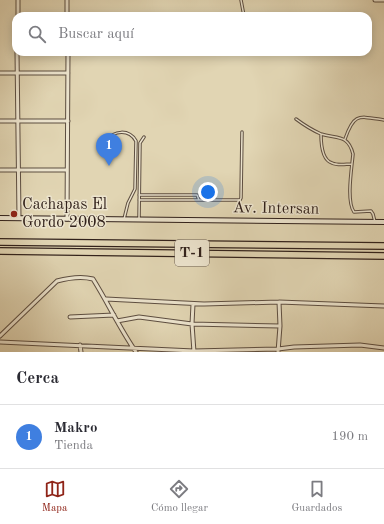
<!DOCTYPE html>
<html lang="es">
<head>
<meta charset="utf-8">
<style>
  :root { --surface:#fff; --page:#f2f2f3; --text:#2b2b33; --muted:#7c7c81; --line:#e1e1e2; --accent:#8f2418 }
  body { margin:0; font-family:"Old Standard TT",serif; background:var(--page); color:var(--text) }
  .you { position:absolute; left:208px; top:192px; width:14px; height:14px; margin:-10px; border:3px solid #fff; border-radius:50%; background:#1a73e8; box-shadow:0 0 0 6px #1a73e833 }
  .badge { display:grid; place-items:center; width:26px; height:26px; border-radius:50%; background:var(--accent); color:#fff; font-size:13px; font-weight:700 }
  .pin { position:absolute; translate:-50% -33px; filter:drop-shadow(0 1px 2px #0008) }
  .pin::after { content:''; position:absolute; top:21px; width:14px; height:12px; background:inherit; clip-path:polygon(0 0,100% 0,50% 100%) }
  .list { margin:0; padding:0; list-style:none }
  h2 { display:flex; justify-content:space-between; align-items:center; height:52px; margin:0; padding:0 16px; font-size:17px }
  h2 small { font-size:13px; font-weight:400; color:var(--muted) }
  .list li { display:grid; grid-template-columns:26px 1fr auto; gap:12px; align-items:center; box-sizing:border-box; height:64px; padding:0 16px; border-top:1px solid var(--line) }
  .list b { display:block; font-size:15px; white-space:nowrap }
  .list p { margin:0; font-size:13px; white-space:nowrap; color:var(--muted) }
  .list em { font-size:13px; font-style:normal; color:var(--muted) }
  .icon { flex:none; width:22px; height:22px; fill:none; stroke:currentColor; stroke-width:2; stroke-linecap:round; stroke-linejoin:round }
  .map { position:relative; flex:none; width:384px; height:352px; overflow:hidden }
  .search { position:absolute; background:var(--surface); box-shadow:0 2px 10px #0003; left:12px; right:12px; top:12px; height:44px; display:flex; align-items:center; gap:10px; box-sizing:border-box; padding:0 14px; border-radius:12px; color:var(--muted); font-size:15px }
  .sheet { height:116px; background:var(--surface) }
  nav { display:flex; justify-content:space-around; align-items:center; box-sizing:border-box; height:56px; border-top:1px solid var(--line); background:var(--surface); font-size:11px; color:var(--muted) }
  nav a { display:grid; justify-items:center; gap:2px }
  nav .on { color:var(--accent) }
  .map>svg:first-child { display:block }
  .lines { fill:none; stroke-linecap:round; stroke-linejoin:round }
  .lane-casing { stroke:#5d4e41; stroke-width:3.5 }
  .street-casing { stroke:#5d4e41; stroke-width:5 }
  .secondary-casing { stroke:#31211b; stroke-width:6 }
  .highway-casing { stroke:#31211b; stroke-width:8 }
  .lane { stroke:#ece4ce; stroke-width:1.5 }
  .street { stroke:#ece4ce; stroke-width:3 }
  .secondary { stroke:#ece4ce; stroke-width:4 }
  .highway { stroke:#e1d5b3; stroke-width:5.5 }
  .poi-dot { fill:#8f2418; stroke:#ece4ce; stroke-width:1.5 }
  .labels { text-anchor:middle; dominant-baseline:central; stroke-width:3; stroke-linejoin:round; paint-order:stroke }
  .shield { fill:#ece4ce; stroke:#695c51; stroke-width:1 }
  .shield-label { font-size:15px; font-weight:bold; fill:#31211b }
  .poi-label { font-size:16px; fill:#31211b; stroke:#ece4ce; text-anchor:start }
  .street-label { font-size:16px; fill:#31211b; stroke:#ece4ce }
</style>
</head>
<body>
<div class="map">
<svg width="384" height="352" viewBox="0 0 384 352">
  <rect width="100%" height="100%" fill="#e1d5b3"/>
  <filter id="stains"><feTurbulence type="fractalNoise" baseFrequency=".005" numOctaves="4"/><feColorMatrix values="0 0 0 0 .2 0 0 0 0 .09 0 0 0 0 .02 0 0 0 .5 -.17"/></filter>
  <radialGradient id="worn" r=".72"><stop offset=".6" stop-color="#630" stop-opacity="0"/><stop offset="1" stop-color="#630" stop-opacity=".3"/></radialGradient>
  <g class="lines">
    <g class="lane-casing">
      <path id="lane" d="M241,0l3,16
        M296,119c8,6 16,11 25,15 16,5 27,0 32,20 -1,13 -7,47 1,58l17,-1 2,3 2,8
        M321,134c0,9 1,26 11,29 6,3 14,1 20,1
        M345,139c9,-26 13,-23 39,-19
        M106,141c8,-11 23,-12 30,0l-1,48 -7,14 -4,16
        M139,195h58l2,5
        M139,200h101l1,-2 1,-66
        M139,218l1,-75 4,-6"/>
    </g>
    <g class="street-casing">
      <path id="street" d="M67,0v16
        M375,0h9
        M18,16v-16
        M17,52l2,166
        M0,73h68
        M0,121h68
        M0,170h67
        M67,219l1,-167
        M106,299l98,5 75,-2 105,4
        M193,304l-1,20 2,28
        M70,317l44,-2
        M117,321l22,-4 53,7 88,2
        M0,336l57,-55c11,-3 25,-5 36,-2 15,24 27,50 43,73
        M0,342l194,9 84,-2 16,-2 66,-2 24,3
        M80,345l1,7
        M278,352l2,-26 -1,-24"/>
    </g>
    <g class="secondary-casing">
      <path id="secondary" d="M0,218l384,4"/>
    </g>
    <g class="highway-casing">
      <path id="highway" d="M0,242l384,4
        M0,251l384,5"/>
    </g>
    <use href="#lane" class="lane"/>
    <use href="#street" class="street"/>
    <use href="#secondary" class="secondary"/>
    <use href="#highway" class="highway"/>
  </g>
  <circle class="poi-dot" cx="14" cy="214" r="4"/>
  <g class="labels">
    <rect class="shield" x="175" y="240" width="34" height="26" rx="3"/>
    <g class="shield-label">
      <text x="192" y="253">T-1</text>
    </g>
    <g class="poi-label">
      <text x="22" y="205">Cachapas El<tspan x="22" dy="18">Gordo 2008</tspan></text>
    </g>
    <g class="street-label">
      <text transform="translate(276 209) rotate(1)">Av. Intersan</text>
    </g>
  </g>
  <rect width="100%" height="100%" filter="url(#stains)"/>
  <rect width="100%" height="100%" fill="url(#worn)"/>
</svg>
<div class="you"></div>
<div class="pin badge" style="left:109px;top:166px;background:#3f7fe0">1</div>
<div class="search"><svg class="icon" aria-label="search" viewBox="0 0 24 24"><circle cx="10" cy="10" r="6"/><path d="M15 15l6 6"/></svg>Buscar aquí</div>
</div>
<section class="sheet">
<h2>Cerca<small></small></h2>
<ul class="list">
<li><span class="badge" style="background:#3f7fe0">1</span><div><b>Makro</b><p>Tienda</p></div><em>190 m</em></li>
</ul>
</section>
<nav>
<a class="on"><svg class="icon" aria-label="map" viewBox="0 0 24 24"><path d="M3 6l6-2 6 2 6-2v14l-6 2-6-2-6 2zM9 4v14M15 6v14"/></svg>Mapa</a>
<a><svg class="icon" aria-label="directions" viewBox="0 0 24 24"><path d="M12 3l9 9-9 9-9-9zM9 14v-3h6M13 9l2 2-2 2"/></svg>Cómo llegar</a>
<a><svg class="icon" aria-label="saved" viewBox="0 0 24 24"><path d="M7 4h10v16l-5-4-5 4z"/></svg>Guardados</a>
</nav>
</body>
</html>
